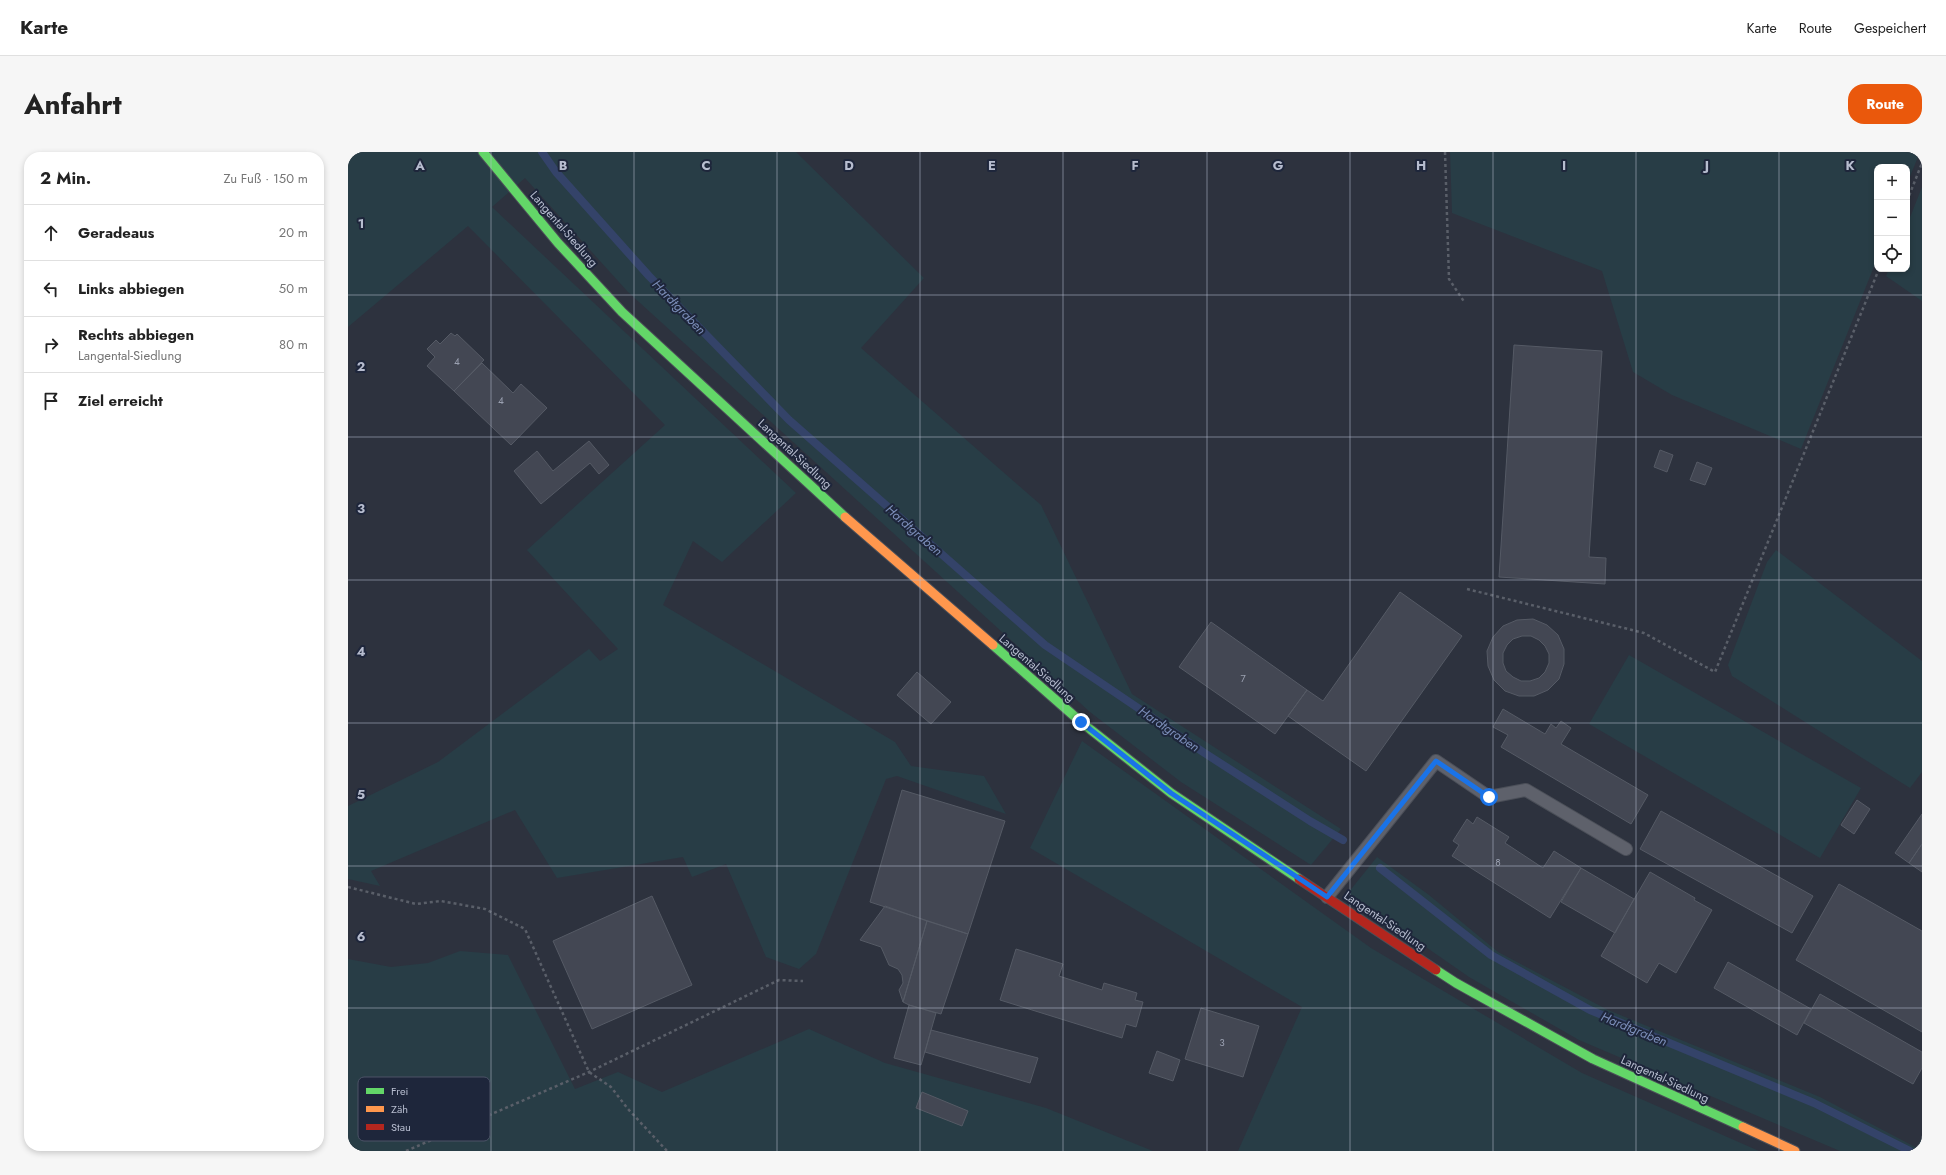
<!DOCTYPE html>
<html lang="de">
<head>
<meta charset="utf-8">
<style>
  :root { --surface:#fff; --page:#f6f6f6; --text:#222; --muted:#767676; --line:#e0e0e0; --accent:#ea580c }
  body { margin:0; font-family:Jost,sans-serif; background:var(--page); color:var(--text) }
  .controls { position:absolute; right:12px; top:12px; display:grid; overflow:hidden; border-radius:8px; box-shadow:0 2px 6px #0003 }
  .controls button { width:36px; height:36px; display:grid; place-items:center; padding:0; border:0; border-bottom:1px solid var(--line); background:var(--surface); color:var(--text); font:20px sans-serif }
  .stop { position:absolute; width:12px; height:12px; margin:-9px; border:3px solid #1a73e8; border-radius:50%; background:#fff }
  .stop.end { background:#1a73e8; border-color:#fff; box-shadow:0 1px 4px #0008 }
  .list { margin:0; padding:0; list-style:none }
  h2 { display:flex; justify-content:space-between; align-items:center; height:52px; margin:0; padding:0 16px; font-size:17px }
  h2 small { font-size:13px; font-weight:400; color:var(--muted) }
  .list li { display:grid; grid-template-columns:26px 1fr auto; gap:12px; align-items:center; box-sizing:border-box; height:56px; padding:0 16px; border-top:1px solid var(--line) }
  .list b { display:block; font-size:15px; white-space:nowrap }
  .list p { margin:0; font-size:13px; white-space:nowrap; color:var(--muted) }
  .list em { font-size:13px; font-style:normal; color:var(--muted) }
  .icon { flex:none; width:22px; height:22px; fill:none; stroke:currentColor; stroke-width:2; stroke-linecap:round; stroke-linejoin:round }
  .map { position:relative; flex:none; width:1574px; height:999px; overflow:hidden; border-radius:16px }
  header { display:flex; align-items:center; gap:24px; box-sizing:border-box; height:56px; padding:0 20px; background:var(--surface); border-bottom:1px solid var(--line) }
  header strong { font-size:19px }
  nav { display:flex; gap:22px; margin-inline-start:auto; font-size:14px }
  .intro { display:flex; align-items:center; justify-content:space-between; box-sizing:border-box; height:96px; padding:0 24px }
  h1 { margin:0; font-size:28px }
  .button { padding:10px 18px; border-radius:16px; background:var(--accent); color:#fff; font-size:14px; font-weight:700 }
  main { display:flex; gap:24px; padding:0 24px }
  aside { flex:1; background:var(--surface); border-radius:16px; box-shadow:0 2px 6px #0003 }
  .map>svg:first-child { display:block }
  .green { fill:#283d46 }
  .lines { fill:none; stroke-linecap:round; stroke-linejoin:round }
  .stream { stroke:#344369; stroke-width:8 }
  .building { fill:#434753; stroke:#555a65; fill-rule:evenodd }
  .lane-casing { stroke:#4b4f58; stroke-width:14 }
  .fast-casing { stroke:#4b4f58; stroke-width:11 }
  .slow-casing { stroke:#4b4f58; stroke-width:11 }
  .jam-casing { stroke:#4b4f58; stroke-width:11 }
  .path { stroke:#5a5f69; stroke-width:2.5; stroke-dasharray:3 3; stroke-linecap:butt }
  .lane { stroke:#5e616b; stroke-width:12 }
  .fast { stroke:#63d668; stroke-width:9 }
  .slow { stroke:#ff974d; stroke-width:9 }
  .jam { stroke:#b3261e; stroke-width:9 }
  .route { stroke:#1a73e8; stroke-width:5 }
  .grid { fill:none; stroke:#b7bdcf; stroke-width:1; stroke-opacity:0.55 }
  .labels { text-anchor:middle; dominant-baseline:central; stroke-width:4; stroke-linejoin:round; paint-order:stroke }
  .number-label { font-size:10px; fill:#9aa0b0 }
  .street-label { font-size:12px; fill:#b7bdcf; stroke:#1e263b }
  .water-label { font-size:13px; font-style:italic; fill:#7c8eb9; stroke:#1e263b }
  .key { fill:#1e263b; stroke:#4c5367; stroke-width:1 }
  .key-label { font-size:11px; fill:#b7bdcf }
  .grid-label { font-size:13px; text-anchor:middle; font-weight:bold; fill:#b7bdcf; stroke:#1e263b; stroke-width:4; stroke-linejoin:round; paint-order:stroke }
</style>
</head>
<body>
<header>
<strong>Karte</strong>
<nav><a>Karte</a><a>Route</a><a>Gespeichert</a></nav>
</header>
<div class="intro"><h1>Anfahrt</h1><a class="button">Route</a></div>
<main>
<aside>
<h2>2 Min.<small>Zu Fuß · 150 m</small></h2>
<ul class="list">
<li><svg class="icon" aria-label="ahead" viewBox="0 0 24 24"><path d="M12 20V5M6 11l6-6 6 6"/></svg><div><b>Geradeaus</b></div><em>20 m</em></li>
<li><svg class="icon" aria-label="left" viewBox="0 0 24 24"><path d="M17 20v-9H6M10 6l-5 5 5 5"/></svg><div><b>Links abbiegen</b></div><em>50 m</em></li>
<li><svg class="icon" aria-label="right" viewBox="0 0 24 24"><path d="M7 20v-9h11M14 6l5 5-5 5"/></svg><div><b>Rechts abbiegen</b><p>Langental-Siedlung</p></div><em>80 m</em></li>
<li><svg class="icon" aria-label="arrive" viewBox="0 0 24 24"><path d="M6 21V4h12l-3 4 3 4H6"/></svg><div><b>Ziel erreicht</b></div></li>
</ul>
</aside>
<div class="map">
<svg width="1574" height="999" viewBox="0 0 1574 999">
  <rect width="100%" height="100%" fill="#2d323e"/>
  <path class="green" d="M0,0h448l128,126 -63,70 180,157 91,189 209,135 -30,36 -130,-83 -91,-70 -462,-420 -103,-114 -33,29 304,286 -74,69 -29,-21 -30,64 232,137 16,24 73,10 22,38 -109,-38 -11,3 -70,175 -17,15 -33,-12 -40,-93 -34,13 -9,-20 -126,21 -42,-68 -144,61 9,15 -32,-7v-73l90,-44 151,-113 11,12 18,-12 -91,-99 138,-125 -197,-199 -120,101z
    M1102,0h470l-13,32v-17h-30v92l-76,190 -129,-54 -39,-23 -31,-101 -150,-58z
    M1574,35v114l-36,-25 3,-7h18v-44z
    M1428,398l146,111v111l-12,16 -178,-112 -4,-11 39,-103z
    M1281,503l232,133 -41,70 -231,-134z
    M734,589l289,207 211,125 177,78h-521l64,-144 -272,-159z
    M1029,705l52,38 69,57 110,58 212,87 97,51 5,-11v14h-82l-261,-111 -110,-63 -121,-84z
    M112,799l48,4 67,134 43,-17 44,20 147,-63 76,34 161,45 107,43h-805v-192l43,8 37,-4z"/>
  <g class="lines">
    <path class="stream" d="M194,0l14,20 93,104 140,144 256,225 158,107 107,69 33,19
      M1032,716l111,87 99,55 224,93 96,48"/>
  </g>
  <path class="building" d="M103,181l4,3 2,-2 27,26 -30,31 -27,-25 8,-9 -8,-8 9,-9 4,4z
    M1166,193l88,6 -13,206 17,1 -1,26 -106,-7z
    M134,211l31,30 8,-9 26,24 -36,37 -57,-54z
    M241,289l20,24 -10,9 -9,-11 -49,41 -27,-33 23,-20 16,20z
    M1312,298l13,5 -6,17 -13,-5z
    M1349,310l15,6 -7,17 -15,-5z
    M1052,440l62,44 -96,135 -78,-55 19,-26 16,11z
    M1185,467l14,6 11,10 6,14v15l-5,15 -11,11 -14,6h-15l-14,-5 -11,-11 -6,-14 -1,-15 6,-14 10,-11 14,-6zM1174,484h9l8,4 6,6 4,8v9l-4,9 -6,6 -9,3h-9l-8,-4 -7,-6 -3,-8v-10l4,-8 6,-6z
    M863,470l96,68 -32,44 -96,-67z
    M569,520l34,30 -20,22 -34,-29z
    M1155,557l42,25 6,-10 5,4 5,-7 10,7 -10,16 87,51 -17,29 -130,-77 7,-12 -15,-8z
    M554,638l103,31 -37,113 -98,-32z
    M1509,648l13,9 -16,25 -13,-9z
    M1313,659l152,85 -21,37 -152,-84z
    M1574,662v30l-13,19 -14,-10z
    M1129,665l32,20 -4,6 38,25 11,-17 27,17 -31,50 -98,-62 7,-11 -6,-4 14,-22 6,5z
    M1574,692v28l-13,-9z
    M1233,716l53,31 -19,34 -54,-31z
    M1302,720l45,26 -1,2 18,10 -36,63 -17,-10 -12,20 -46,-27z
    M1491,732l83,47v101l-126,-72z
    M304,744l40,89 -100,44 -39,-88z
    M537,754l42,15 -24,81 -4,-12 4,-7 -1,-8 -4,-6 -9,-4 -8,-18 -21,-7z
    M579,769l41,13 -27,80 -32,-9 -6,-3z
    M668,797l47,15 -4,12 43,14 2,-7 33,10 -2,7 8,2 -7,25 -10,-3 -4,14 -122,-38z
    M1380,810l83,47 -14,26 -83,-47z
    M1472,842l102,58v16l-9,16 -109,-61z
    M561,853l27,8 -15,52 -27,-7z
    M853,856l58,18 -16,51 -58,-18z
    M583,878l107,28 -8,25 -105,-31z
    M809,899l23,9 -7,21 -24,-8z
    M574,940l46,19 -6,15 -46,-18z"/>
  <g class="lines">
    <g class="lane-casing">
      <path id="lane" d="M979,745l109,-136 53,36 37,-7 100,59"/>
    </g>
    <g class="fast-casing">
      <path id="fast" d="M135,0l75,91 64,69 223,205
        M645,493l88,77 90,71 128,86
        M1088,818l20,13 137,76 150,68"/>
    </g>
    <g class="slow-casing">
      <path id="slow" d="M497,365l148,128
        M1395,975l52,24"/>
    </g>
    <g class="jam-casing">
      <path id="jam" d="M951,727l137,91"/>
    </g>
    <path class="path" d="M1097,0l4,127 16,24
      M1559,49l15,-38
      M1119,437l177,44 71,39 164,-403
      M0,735l68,17 25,-3 44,8 40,20 64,143 22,15 17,22 39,42
      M58,999l183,-79 190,-92 24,1"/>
    <use href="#lane" class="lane"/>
    <use href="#fast" class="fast"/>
    <use href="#slow" class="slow"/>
    <use href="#jam" class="jam"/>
  </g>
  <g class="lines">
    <path class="route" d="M733,570l90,71 156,104 109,-136 53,36"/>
  </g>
  <path class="grid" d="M143,0v999M286,0v999M429,0v999M572,0v999M715,0v999M859,0v999M1002,0v999M1145,0v999M1288,0v999M1431,0v999M0,143h1574M0,285h1574M0,428h1574M0,571h1574M0,714h1574M0,856h1574"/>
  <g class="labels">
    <g class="number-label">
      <text x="109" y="209">4</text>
      <text x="153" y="248">4</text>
      <text x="895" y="526">7</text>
      <text x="1150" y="710">8</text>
      <text x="874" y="890">3</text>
    </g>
    <g class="street-label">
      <text transform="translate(216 77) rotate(49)">Langental-Siedlung</text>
      <text transform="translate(447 302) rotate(43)">Langental-Siedlung</text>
      <text transform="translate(689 516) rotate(41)">Langental-Siedlung</text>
      <text transform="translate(1037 769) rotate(34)">Langental-Siedlung</text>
      <text transform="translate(1317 927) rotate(25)">Langental-Siedlung</text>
    </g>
    <g class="water-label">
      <text transform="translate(331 155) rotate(46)">Hardtgraben</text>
      <text transform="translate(566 378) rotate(41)">Hardtgraben</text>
      <text transform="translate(821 577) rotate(34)">Hardtgraben</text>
      <text transform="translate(1286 877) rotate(22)">Hardtgraben</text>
    </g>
  </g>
  <rect x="10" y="925" width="132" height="64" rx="6" class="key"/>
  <rect x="18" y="936" width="18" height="6" fill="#63d668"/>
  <rect x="18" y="954" width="18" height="6" fill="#ff974d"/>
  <rect x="18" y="972" width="18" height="6" fill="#b3261e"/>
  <g class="key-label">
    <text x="43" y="943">Frei</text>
    <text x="43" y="961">Zäh</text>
    <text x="43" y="979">Stau</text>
  </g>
  <g class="grid-label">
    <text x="72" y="18">A</text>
    <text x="215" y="18">B</text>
    <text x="358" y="18">C</text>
    <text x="501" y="18">D</text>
    <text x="644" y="18">E</text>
    <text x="787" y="18">F</text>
    <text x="930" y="18">G</text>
    <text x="1073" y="18">H</text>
    <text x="1216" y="18">I</text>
    <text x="1359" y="18">J</text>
    <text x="1502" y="18">K</text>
    <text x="13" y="76">1</text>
    <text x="13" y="219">2</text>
    <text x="13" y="361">3</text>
    <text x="13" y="504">4</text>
    <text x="13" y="647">5</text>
    <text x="13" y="789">6</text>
  </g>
</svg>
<div class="controls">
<button>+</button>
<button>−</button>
<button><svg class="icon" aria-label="locate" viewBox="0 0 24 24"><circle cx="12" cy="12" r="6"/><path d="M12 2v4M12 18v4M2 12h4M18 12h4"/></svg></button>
</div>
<div class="stop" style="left:1141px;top:645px"></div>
<div class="stop end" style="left:733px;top:570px"></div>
</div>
</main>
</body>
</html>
